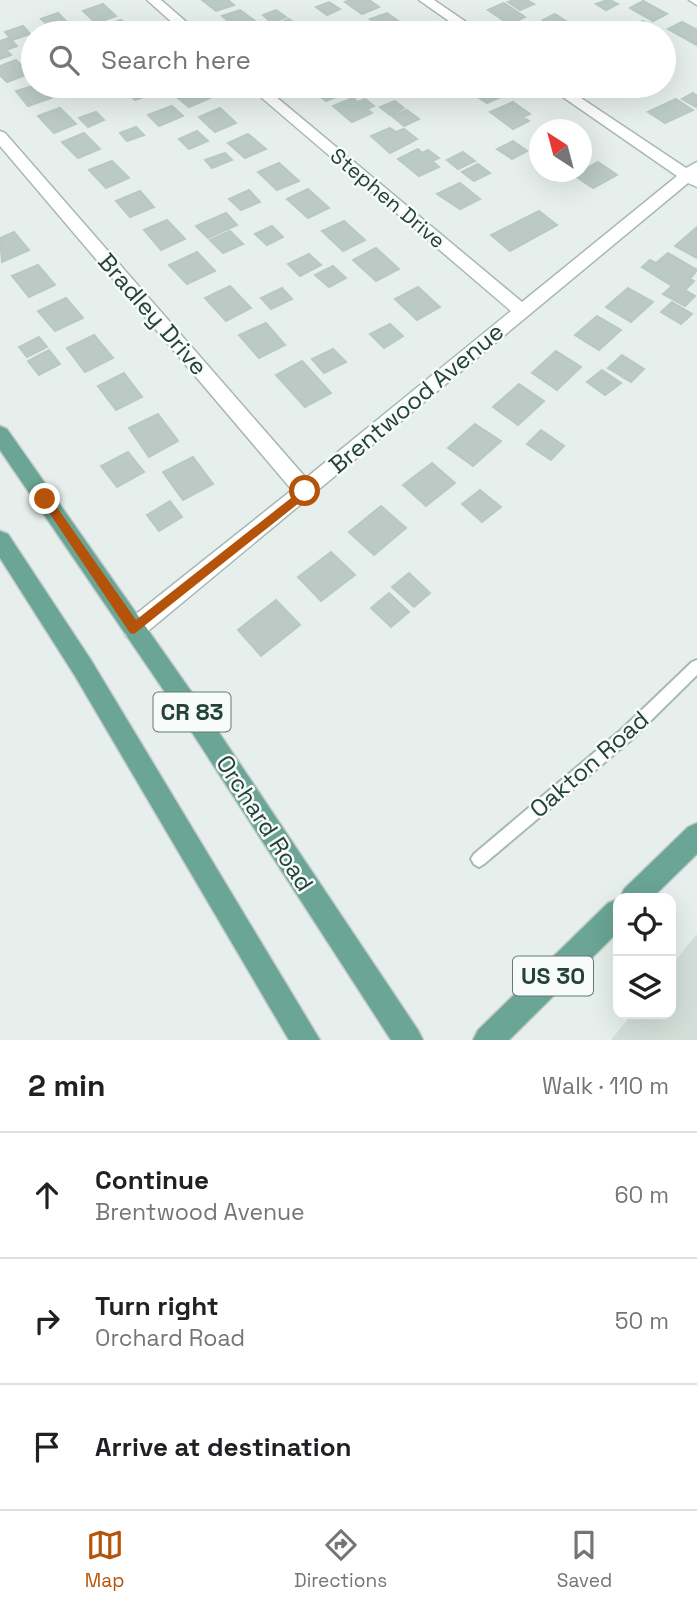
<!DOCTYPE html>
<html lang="en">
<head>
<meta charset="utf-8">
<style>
  :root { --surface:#fff; --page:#f2f2f2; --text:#202124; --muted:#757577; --line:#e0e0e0; --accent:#b45309 }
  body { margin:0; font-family:"Space Grotesk",sans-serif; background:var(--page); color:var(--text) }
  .controls { position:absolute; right:21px; bottom:21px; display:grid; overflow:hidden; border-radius:14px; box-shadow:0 7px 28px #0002 }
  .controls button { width:63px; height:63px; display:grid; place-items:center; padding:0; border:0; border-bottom:2px solid var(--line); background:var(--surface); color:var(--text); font:35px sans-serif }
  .compass { position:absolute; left:529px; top:119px; width:63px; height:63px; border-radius:50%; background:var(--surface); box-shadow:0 7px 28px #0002; rotate:324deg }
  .stop { position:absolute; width:21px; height:21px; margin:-16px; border:5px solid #b45309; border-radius:50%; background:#fff }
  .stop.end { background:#b45309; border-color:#fff; box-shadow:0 2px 7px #0008 }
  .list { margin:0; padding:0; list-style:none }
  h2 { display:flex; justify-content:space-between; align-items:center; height:91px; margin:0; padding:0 28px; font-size:30px }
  h2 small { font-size:23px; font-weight:400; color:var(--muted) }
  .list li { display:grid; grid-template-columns:46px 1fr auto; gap:21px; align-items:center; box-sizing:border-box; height:126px; padding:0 28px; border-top:2px solid var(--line) }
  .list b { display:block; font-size:26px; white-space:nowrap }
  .list p { margin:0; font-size:23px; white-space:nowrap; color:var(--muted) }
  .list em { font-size:23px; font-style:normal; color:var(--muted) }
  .icon { flex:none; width:38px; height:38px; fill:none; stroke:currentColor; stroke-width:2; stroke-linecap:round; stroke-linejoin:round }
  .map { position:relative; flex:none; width:697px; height:1040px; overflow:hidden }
  .search { position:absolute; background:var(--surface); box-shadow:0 7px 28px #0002; left:21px; right:21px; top:21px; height:77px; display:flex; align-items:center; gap:18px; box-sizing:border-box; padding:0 24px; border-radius:38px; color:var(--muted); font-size:26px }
  .sheet { height:469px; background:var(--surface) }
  nav { display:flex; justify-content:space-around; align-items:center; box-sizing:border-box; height:98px; border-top:2px solid var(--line); background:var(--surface); font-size:19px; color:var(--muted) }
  nav a { display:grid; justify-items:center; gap:4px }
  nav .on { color:var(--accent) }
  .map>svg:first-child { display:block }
  .built { fill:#d4dfda }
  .building { fill:#bbcac4; stroke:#b8c9c2; stroke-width:2 }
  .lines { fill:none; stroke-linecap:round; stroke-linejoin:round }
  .service-casing { stroke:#a8b8b2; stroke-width:4 }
  .minor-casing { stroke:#a8b8b2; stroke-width:3 }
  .primary-casing { stroke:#c2cac8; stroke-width:3 }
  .service { fill:#fff; fill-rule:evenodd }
  .minor { fill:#fff; fill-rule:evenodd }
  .primary { fill:#6aa596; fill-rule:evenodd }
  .route { fill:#b45309 }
  .labels { text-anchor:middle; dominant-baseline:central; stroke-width:5; stroke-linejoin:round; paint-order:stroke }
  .far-street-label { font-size:21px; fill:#24423a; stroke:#f7fbf9 }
  .shield { fill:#f7fbf9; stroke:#637a73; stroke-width:2 }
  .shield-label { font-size:23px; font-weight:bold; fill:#24423a }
  .street-label { font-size:24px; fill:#24423a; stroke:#f7fbf9 }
</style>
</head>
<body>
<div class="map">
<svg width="697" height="1040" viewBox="0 0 697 1040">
  <rect width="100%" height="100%" fill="#e6efeb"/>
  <path class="built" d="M697,934v106h-86l21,-26h39v-48z"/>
  <path class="building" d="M202,0h26l6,5 -18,6z
    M350,0h19l10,7 -17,7 -17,-12z
    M514,0h13l7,4 -14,6 -12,-8z
    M607,0h3l8,4 -12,6 -10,-6z
    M643,1l24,13 -14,7 -23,-13z
    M329,2l11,7 -13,6 -11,-8z
    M504,3l21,14 -16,7 -21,-14z
    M103,4l13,12 -20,7 -13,-12z
    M240,10l15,11 -19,7 -14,-12z
    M276,10l10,7 -14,6 -9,-8z
    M58,13l9,9 -16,6 -10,-9z
    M387,13l17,12 -16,7 -18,-13z
    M555,14l11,7 -13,5 -10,-6z
    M289,19l10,8 -15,5 -10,-7z
    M121,20l14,12 -27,1 -7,-6z
    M643,21l14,9 -8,3h-15l-8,-4z
    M682,22l15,8v15l-29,-16z
    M23,26l7,8 -18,6 -7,-8z
    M9,38l8,8 -11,4 5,5 -11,4v-18z
    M16,60l5,5 7,-3 5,5v5l-26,10 -7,-7v-9z
    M33,86h7l11,12 -23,8 -12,-15z
    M135,86h16l6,6 -22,8 -10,-10z
    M189,86h6l15,12 -21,9 -17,-14z
    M355,86l2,2 -31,13 -18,-14z
    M472,86h20l13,9 -18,8 -21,-14z
    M693,93l4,3 -1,11 -14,-8z
    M353,98l5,4 7,-3 9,7 -7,3 5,4 -20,9 -19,-16z
    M676,99l17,11 -28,13 -17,-11z
    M395,101l9,7 -14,7 -10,-8z
    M513,102l17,12 -7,3 6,4 -16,8 -23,-17z
    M172,106l11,10 -24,10 -11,-11z
    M60,108l16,16 -22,9 -16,-17z
    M220,108l16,15 -21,9 -16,-15z
    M407,110l12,9 -15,7 -12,-10z
    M96,112l8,8 -16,7 -9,-9z
    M136,127l8,8 -17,6 -7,-8z
    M390,128l6,4 8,-3 13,10 -27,14 -19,-17z
    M197,131l11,10 -19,8 -10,-10z
    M84,133l16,16 -22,9 -16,-16z
    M248,134l18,15 -21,9 -17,-15z
    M513,141l14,10 -15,8 -15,-10z
    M418,149l4,4 6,-3 11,8 -7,3 7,6 -20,9 -21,-17z
    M463,152l12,9 -17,8 -11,-9z
    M225,153l7,7 -20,8 -7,-8z
    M112,161l17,17 -23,10 -17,-18z
    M598,162l19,13 -24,13 -19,-13z
    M279,163l20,18 -22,9 -19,-18z
    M478,164l12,9 -16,8 -12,-9z
    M543,172h27l2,1 -16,8z
    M460,183l20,16 -20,10 -23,-15z
    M308,189l21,19 -21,10 -21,-19z
    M249,190l11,12 -19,8 -12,-11z
    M140,191l14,16 -24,10 -14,-16z
    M539,211l18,14 -47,26 -19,-16z
    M226,213l11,12 -29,13 -12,-12z
    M167,220l18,19 -24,11 -17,-20z
    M344,221l21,19 -22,11 -21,-20z
    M272,226l11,11 -16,8 -12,-11z
    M697,227v31l-22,-12z
    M230,231l13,13 -20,9 -13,-13z
    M14,232l15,18 -27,12 -2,-24z
    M376,248l23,21 -23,12 -23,-21z
    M197,252l18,19 -28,13 -18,-19z
    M668,253l29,17 -7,9 4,2 -9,9 10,6 -10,10 -22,-12 9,-8 -30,-19 8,-7 6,3z
    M309,254l12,11 -21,11 -12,-12z
    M38,265l17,20 -26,12 -17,-21z
    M333,266l13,12 -17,9 -14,-12z
    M230,286l21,22 -25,13 -21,-23z
    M418,287l22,20 -23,13 -22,-21z
    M282,288l10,11 -21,10 -10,-11z
    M628,288l25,14 -22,20 -25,-15z
    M66,298l17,20 -28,13 -17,-20z
    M672,302l20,12 -11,10 -20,-12z
    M597,316l24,14 -22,20 -24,-15z
    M266,323l19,22 -26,13 -20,-23z
    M390,324l13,12 -19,12 -14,-14z
    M94,335l19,23 -28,14 -18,-24z
    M39,337l8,10 -20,10 -8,-10z
    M333,349l13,13 -22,11 -12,-14z
    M49,350l11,14 -21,11 -11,-14z
    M556,351l25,16 -24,23 -25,-17z
    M622,355l22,14 -13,13 -23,-14z
    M302,361l29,32 -26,14 -29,-32z
    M602,370l19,13 -16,12 -18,-13z
    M124,373l18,24 -26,13 -18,-24z
    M519,384l25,17 -26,24 -25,-18z
    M158,414l20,27 -29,16 -20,-29z
    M475,424l26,17 -28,25 -25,-18z
    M541,430l23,16 -13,14 -24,-16z
    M128,452l16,20 -27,15 -16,-21z
    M193,457l20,27 -30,16 -20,-28z
    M432,463l23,20 -29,23 -23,-21z
    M480,490l21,17 -19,15 -20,-18z
    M170,501l12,16 -23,14 -12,-16z
    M381,506l25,22 -32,27 -25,-23z
    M331,552l24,23 -34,26 -23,-24z
    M409,573l21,20 -16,14 -22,-20z
    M389,593l20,19 -18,15 -20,-19z
    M276,600l24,25 -39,31 -23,-26z"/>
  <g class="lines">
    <g class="service-casing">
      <path id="service" d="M697,660v15l-66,65 -147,124 -5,3 -5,-3 -3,-5 3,-5 147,-124 71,-68z"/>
    </g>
    <g class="minor-casing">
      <path id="minor" d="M147,0h14l38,33h-15z
        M419,0h15l48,33h-16z
        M689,0h8v5z
        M248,86h15l259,216 155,-126 -130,-90h16l123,82 11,-6v25l-9,-4 -546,453 -8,3 -8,-3 -3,-7 3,-7 166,-132 -292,-344v-15l5,2 301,345 205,-167z"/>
    </g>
    <g class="primary-casing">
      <path id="primary" d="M0,426l7,3 193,275 218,326 5,10h-32l-207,-320 -184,-270z
        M0,531l8,3 83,126 229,380h-31l-214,-364 -75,-118z
        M697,823v31l-45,44h-32l4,-9 64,-62z
        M618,899v33l-109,108h-36l5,-10 130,-127z"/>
    </g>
    <use href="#service" class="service"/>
    <use href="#minor" class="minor"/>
    <use href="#primary" class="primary"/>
  </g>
  <path class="route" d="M305,487l4,1v7l-175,139 -4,-1 -90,-134 1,-3h8l87,124z"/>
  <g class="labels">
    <g class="far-street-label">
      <text transform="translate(388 198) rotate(40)">Stephen Drive</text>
    </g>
    <g class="shield">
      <rect x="153.5" y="692.5" width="77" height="39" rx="5"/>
      <rect x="513" y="956.5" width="80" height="39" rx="5"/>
    </g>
    <g class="shield-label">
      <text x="192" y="712">CR 83</text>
      <text x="553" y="976">US 30</text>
    </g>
    <g class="street-label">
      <text transform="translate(153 314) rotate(49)">Bradley Drive</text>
      <text transform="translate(416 398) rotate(-40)">Brentwood Avenue</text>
      <text transform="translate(589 764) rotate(-41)">Oakton Road</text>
      <text transform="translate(265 823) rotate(57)">Orchard Road</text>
    </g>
  </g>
</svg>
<div class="controls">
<button><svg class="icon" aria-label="locate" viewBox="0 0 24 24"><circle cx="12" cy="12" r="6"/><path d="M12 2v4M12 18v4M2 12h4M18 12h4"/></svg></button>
<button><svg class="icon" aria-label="layers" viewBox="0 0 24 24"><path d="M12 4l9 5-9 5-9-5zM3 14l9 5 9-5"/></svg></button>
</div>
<svg class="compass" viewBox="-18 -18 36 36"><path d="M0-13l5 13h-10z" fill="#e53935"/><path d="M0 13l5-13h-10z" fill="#757577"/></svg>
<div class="stop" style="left:305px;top:491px"></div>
<div class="stop end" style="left:45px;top:499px"></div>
<div class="search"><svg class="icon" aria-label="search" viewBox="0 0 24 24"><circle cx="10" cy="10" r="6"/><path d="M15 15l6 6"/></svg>Search here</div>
</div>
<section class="sheet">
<h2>2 min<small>Walk · 110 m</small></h2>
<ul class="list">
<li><svg class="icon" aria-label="ahead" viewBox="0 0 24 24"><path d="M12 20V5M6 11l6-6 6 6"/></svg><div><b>Continue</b><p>Brentwood Avenue</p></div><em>60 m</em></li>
<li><svg class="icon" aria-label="right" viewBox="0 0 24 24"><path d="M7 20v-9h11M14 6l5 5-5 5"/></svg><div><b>Turn right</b><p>Orchard Road</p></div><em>50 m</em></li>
<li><svg class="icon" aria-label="arrive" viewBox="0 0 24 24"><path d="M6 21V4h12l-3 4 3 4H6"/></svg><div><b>Arrive at destination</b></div></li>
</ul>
</section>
<nav>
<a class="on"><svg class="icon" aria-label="map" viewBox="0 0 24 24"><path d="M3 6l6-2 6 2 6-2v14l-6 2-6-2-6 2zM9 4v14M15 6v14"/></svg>Map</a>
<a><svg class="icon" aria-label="directions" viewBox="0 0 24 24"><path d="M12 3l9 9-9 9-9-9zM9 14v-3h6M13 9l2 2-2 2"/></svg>Directions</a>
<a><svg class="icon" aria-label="saved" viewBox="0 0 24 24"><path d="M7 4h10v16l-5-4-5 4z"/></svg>Saved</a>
</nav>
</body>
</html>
